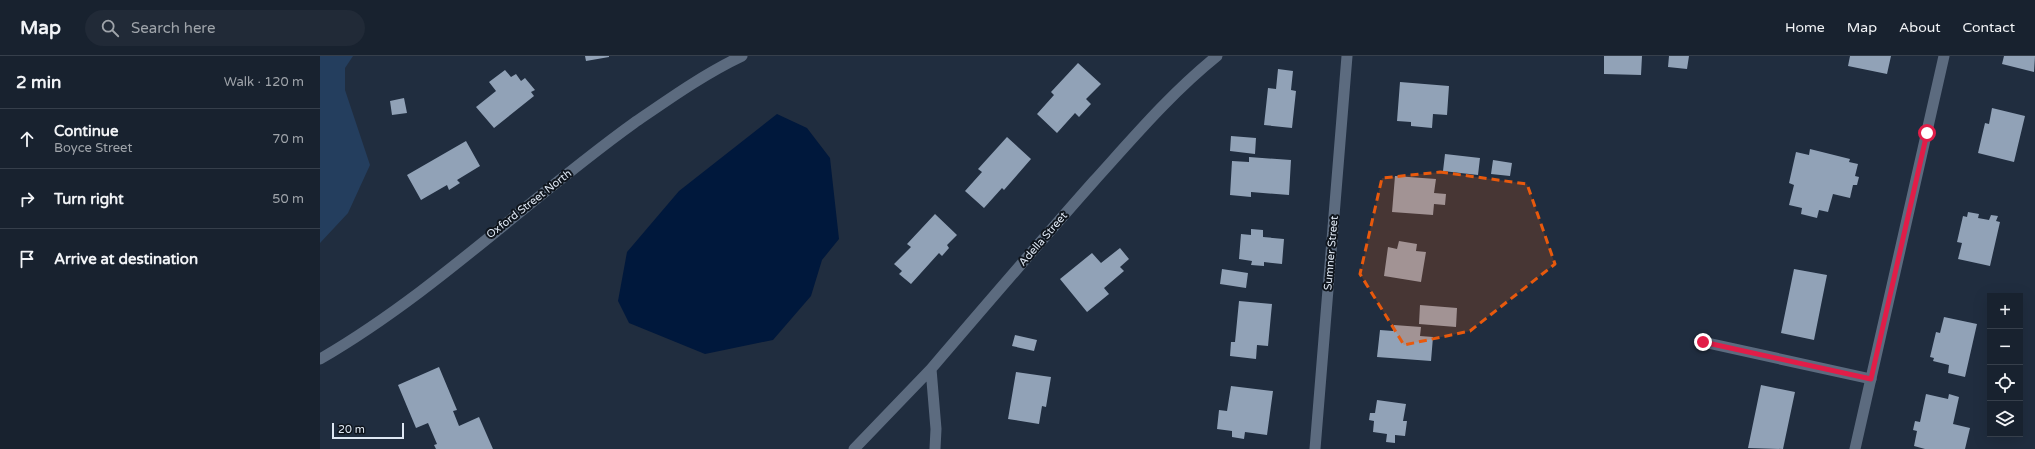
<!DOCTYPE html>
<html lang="en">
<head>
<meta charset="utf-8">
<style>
  :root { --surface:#18222f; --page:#212a37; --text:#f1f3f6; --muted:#9fa4aa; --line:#363f4b }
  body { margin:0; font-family:"Varela Round",sans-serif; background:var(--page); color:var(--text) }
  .controls { position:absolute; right:12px; bottom:12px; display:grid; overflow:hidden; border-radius:0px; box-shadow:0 4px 16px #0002 }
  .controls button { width:36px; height:36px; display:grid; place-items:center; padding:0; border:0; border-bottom:1px solid var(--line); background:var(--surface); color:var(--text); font:20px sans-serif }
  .scale { position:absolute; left:12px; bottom:10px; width:72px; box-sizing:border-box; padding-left:4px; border:2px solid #dfe8f4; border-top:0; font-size:11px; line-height:14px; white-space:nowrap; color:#dfe8f4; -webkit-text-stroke:3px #0f151d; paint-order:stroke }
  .stop { position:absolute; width:12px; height:12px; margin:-9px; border:3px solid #e11d48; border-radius:50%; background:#fff }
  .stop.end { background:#e11d48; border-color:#fff; box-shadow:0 1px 4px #0008 }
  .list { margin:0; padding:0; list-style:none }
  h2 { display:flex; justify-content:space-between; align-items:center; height:52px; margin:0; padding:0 16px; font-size:17px }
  h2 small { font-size:13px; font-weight:400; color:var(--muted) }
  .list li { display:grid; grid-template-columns:26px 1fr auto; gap:12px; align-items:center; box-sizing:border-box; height:60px; padding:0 16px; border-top:1px solid var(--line) }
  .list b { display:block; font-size:15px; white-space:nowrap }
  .list p { margin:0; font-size:13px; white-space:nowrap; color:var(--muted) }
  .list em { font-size:13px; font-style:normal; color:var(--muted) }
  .icon { flex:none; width:22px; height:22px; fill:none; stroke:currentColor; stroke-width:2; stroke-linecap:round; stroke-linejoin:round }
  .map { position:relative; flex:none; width:1715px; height:393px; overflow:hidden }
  header { display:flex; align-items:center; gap:24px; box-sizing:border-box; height:56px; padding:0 20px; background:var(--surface); border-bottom:1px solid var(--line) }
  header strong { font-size:19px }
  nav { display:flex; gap:22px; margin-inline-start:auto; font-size:14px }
  .search { width:280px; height:36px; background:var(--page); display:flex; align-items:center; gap:10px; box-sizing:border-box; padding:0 14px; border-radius:22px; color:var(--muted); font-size:15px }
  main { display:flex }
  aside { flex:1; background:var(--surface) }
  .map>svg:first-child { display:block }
  .green { fill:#243e5e }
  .water { fill:#00183c }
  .building { fill:#91a2b7 }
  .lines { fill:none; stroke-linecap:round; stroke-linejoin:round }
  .service { stroke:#5c6b7f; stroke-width:11 }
  .minor { stroke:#5c6b7f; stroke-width:11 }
  .tertiary { stroke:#5c6b7f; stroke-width:11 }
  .route { stroke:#e11d48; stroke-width:5 }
  .marked { fill:#e8590c; fill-opacity:0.2; stroke:#e8590c; stroke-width:3; stroke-dasharray:8 5; stroke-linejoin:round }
  .labels { text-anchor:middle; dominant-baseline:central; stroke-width:4; stroke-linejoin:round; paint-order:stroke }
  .street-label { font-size:11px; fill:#dfe8f4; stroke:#0f151d }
</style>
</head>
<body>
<header>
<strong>Map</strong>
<div class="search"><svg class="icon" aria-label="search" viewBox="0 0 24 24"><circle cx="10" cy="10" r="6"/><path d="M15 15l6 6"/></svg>Search here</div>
<nav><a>Home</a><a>Map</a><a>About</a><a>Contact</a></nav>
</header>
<main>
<aside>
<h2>2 min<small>Walk · 120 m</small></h2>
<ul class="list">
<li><svg class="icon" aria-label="ahead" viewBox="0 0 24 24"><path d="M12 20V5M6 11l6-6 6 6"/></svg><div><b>Continue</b><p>Boyce Street</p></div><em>70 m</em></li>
<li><svg class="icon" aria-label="right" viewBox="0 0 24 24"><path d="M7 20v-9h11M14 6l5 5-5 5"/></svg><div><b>Turn right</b></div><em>50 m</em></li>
<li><svg class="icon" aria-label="arrive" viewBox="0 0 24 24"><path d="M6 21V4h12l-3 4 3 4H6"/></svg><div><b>Arrive at destination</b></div></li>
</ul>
</aside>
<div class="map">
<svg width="1715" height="393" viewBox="0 0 1715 393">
  <rect width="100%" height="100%" fill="#202d3f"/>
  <path class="green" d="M0,0h33l-8,12v22l25,75 -22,48 -28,30z"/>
  <path class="water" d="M457,58l30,14 23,30 9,81 -17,21 -11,36 -38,44 -68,14 -76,-31 -11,-22 9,-49 52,-61z"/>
  <path class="building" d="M265,0h24v1l-23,4z
    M1284,0h38l-1,19 -37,-1z
    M1349,0h20l-2,13 -19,-2z
    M1530,0h41l-4,18 -39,-8z
    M1684,0h31l-1,16 -32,-8z
    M758,7l23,21 -15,15 5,5 -12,13 -4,-4 -18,20 -20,-19 17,-19 -3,-3z
    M958,13l15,2 -2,19 5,1 -4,37 -28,-3 4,-37 8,1z
    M185,14l6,7 5,-3 5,7 4,-3 10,12 -4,2 3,4 -40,32 -18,-21 20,-16 -7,-9z
    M1080,26l49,4 -2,29 -14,-1 -1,14 -21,-2v-4l-14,-1z
    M84,42l3,15 -15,2 -2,-14z
    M1672,52l33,8 -11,46 -36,-9 7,-30 4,1z
    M911,80l25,2 -1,16 -25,-3z
    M687,81l24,22 -27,31 -2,-2 -18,20 -19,-17 17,-19 -4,-3z
    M146,85l14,25 -23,14 3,3 -11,7 -2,-5 -26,15 -14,-25z
    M1490,93l40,10 -1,3 9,2 -3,12 4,1 -2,8h-4l-3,13 -17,-4 -5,18 -9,-2 -2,8 -16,-4 1,-6 -13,-3 5,-20 -5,-2 7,-31 13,3z
    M1125,98l35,4 -2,17 -35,-4z
    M929,101l42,3 -2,35 -38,-3v5l-21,-2 2,-34 17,1z
    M1173,104l19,3 -2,13 -19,-2z
    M1075,120l41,3 -2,14 12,1 -1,11 -11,-1 -1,11 -41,-3z
    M1648,156l11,2 -1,4 11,2 2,-5 7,1 -2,5 4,1 -10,44 -32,-7 4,-16 -5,-1 6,-26 4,1z
    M615,158l22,21 -10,10 2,3 -7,8 -3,-3 -28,31 -12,-10 3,-3 -8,-7 17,-17 -4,-3z
    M931,173l12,1v7l21,2 -2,25 -18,-2v4l-13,-1 1,-4 -13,-2 2,-25 10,1z
    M1079,185l18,3 -1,7 10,1 -5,30 -37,-6 4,-29 9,2z
    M800,192l9,11 -9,8 4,4 -20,17 5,6 -22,18 -27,-33 32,-26 9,10z
    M902,213l26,4 -2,15 -26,-4z
    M1474,213l33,6 -13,65 -33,-7z
    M919,245l33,3 -4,42 -11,-1 -1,14 -26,-3 1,-14h4z
    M1100,249l37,3 -1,19 -37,-3z
    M1624,261l33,7 -12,53 -17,-4 1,-8 -16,-4 1,-3 -4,-1 6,-25 4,1z
    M1074,269l27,2 -1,9 13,1 -2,24 -54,-4 3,-27 13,1z
    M695,279l22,5 -3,11 -22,-5z
    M119,311l18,43 -4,1 6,15 20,-9 14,32h-57l-2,-4 3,-1 -9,-21 -12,5 -18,-43z
    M696,316l35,5 -5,30 -4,-1 -3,18 -31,-5z
    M1441,329l34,7 -12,57 -35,-1z
    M911,330l42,5 -6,44 -22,-3 -1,7 -12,-2v-6l-15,-2 2,-19 8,1z
    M1606,338l22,5 1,-5 10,3 -6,27 17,4 -5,21h-40l-11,-3 3,-15 -4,-1 2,-9 5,1z
    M1057,344l29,4 -3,17h4l-2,15 -10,-1v8l-9,-1 1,-8 -14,-2 1,-11 -5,-1 1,-7h5z"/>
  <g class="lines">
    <path class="service" d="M1383,286l168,37"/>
    <path class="minor" d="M534,393l77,-80
      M615,393l1,-20 -5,-60c54,-63 108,-126 163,-188 39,-43 77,-88 123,-125
      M995,393l32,-393"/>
    <path class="tertiary" d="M0,303c114,-66 208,-160 314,-236 35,-24 70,-49 108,-67
      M1535,393l89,-393"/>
  </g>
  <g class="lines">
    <path class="route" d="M1383,286l168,37 56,-246"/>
  </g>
  <path class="marked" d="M1120,116l87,12 28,80 -85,67 -66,14 -44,-71 22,-96z"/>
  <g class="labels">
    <g class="street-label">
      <text transform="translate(209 148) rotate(-38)">Oxford Street North</text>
      <text transform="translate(723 183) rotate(-49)">Adella Street</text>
      <text transform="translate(1011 197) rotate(-85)">Sumner Street</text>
    </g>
  </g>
</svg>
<div class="controls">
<button>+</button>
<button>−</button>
<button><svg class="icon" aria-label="locate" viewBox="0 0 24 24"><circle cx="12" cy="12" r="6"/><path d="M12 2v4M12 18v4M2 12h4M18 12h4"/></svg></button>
<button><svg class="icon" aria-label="layers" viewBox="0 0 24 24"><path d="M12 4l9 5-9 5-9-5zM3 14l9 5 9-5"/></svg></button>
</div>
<div class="scale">20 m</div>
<div class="stop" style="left:1607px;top:77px"></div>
<div class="stop end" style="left:1383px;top:286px"></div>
</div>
</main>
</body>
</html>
